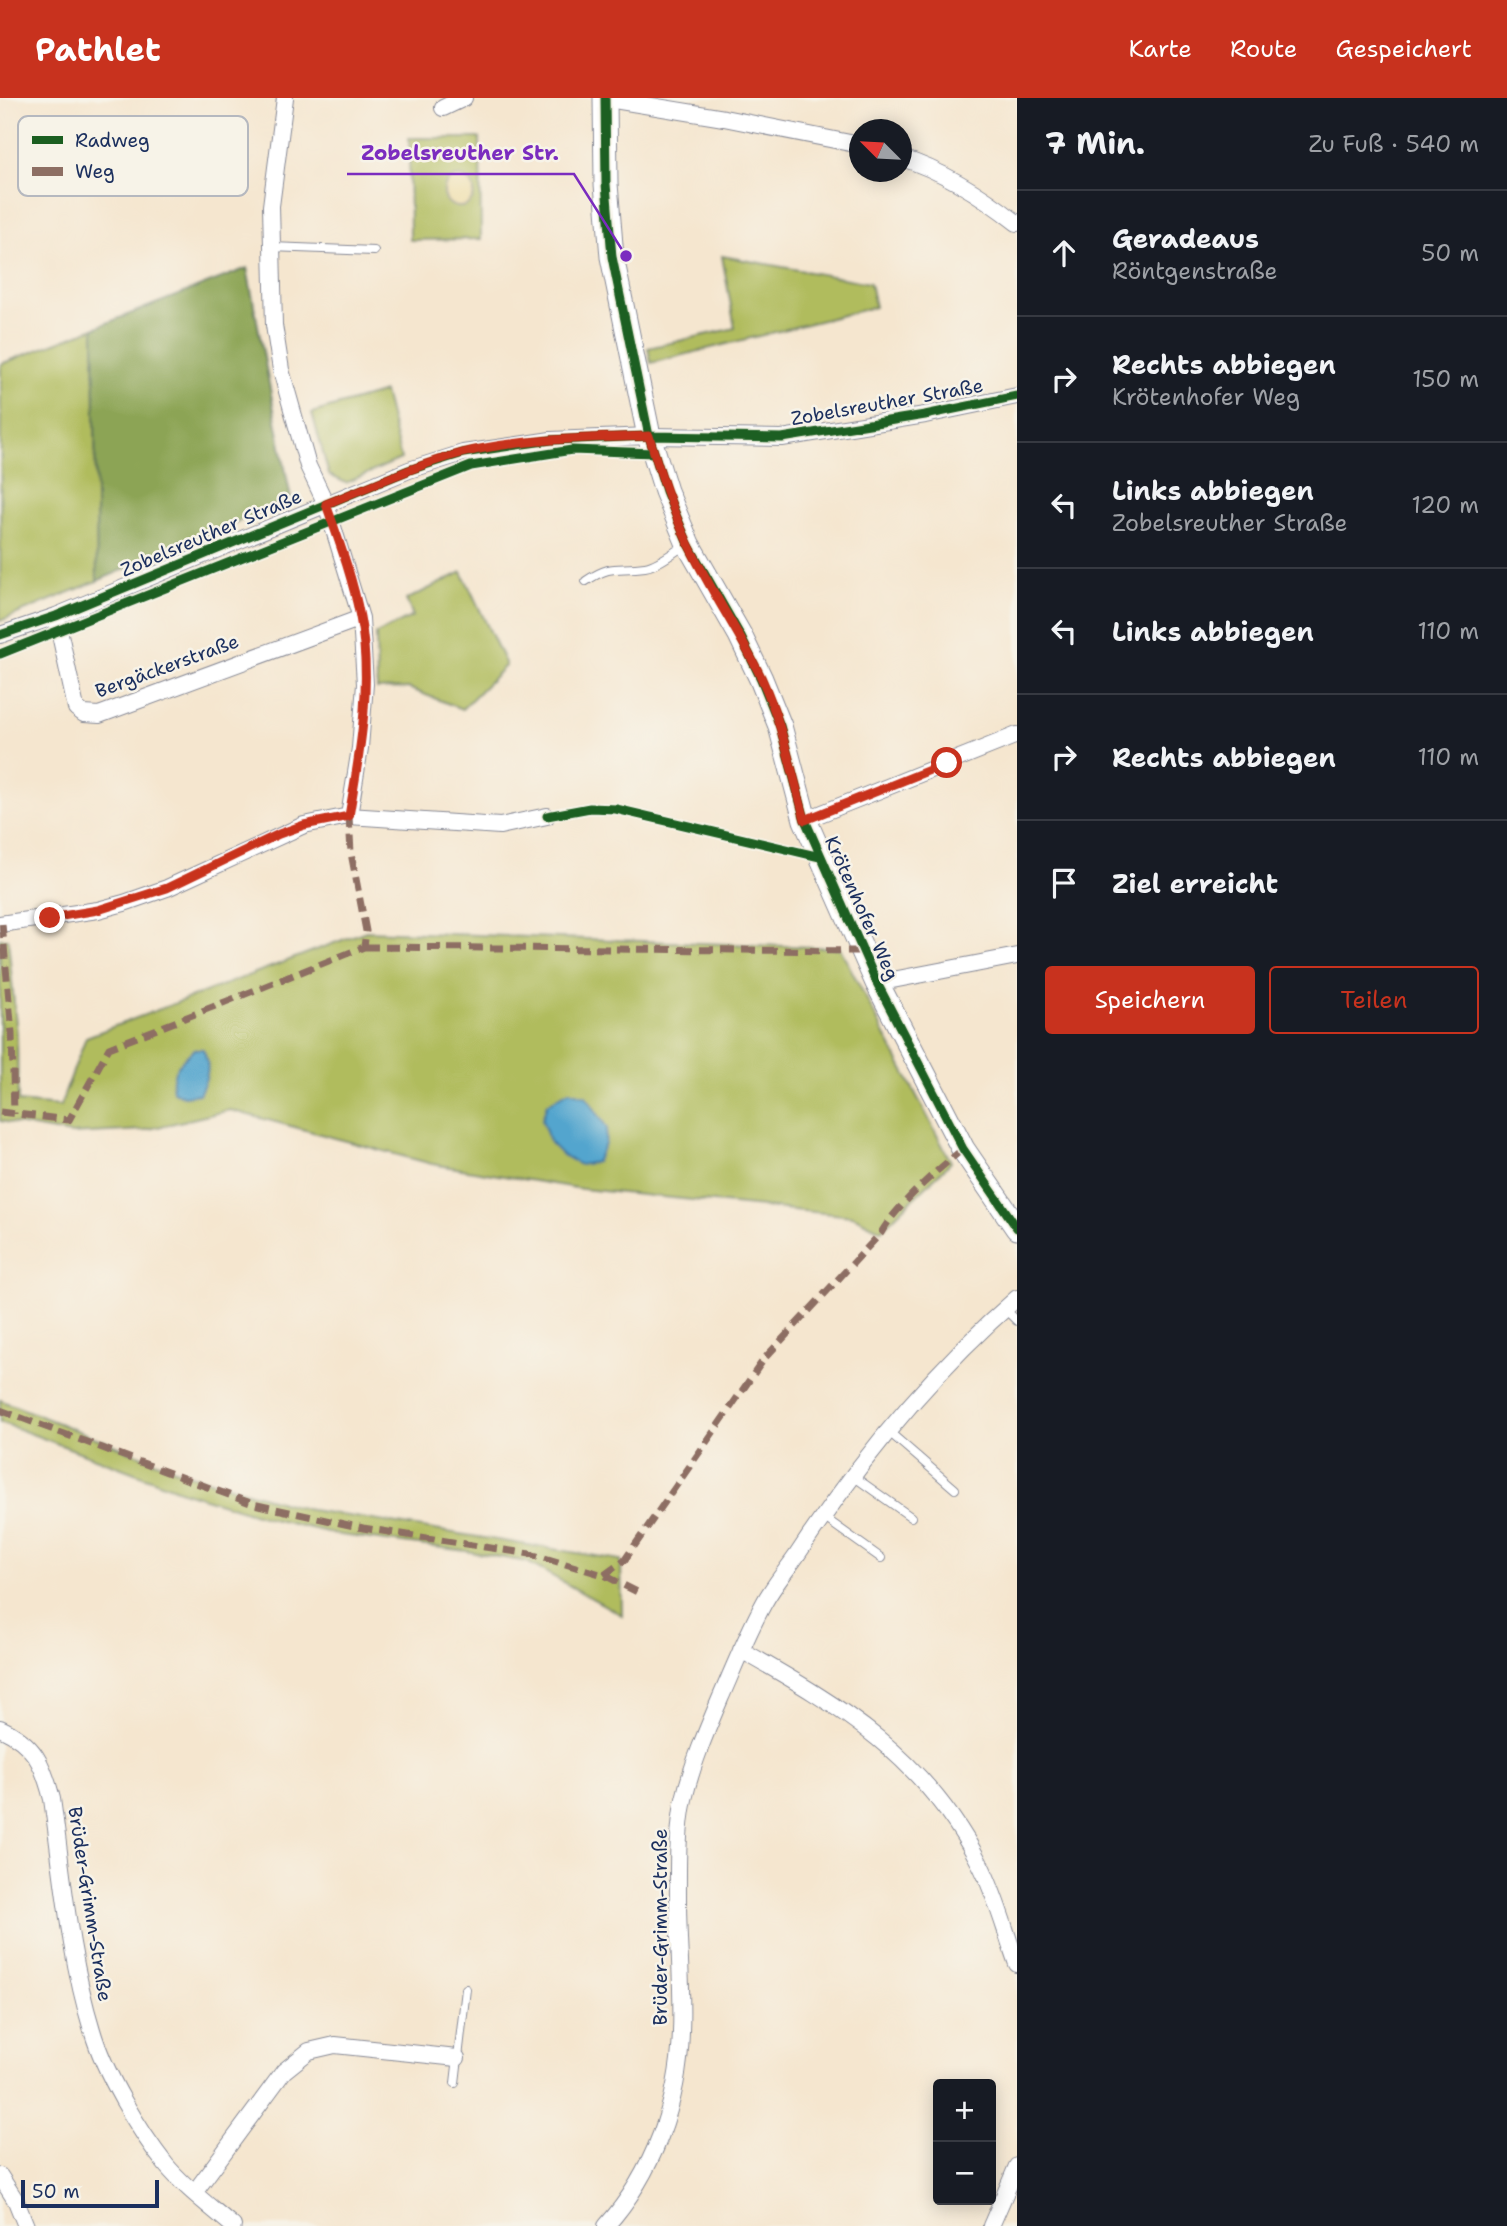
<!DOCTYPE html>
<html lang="de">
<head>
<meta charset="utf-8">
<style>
  :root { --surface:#171b24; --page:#242831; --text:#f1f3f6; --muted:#9ea1a6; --line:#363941; --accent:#c8321e }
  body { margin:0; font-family:"Shantell Sans",sans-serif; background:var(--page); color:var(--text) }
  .controls { position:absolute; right:21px; bottom:21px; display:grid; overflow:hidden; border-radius:7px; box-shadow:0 4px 18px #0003 }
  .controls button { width:63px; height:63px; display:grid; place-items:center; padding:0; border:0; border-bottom:2px solid var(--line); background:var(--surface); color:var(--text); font:35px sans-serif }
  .compass { position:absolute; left:849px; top:21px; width:63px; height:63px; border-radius:50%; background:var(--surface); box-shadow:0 4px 18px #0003; rotate:294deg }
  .scale { position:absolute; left:21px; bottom:18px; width:138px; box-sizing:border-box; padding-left:7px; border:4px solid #1b2f5e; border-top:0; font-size:19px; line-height:24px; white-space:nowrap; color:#1b2f5e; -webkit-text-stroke:5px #f7f3e8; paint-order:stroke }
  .stop { position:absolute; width:21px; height:21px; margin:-16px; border:5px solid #c8321e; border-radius:50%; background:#fff }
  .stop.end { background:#c8321e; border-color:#fff; box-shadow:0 2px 7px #0008 }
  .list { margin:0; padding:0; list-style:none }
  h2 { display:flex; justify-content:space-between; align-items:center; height:91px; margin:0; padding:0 28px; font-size:30px }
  h2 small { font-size:23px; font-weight:400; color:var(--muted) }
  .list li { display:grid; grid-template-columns:46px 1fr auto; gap:21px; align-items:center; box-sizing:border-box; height:126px; padding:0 28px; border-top:2px solid var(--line) }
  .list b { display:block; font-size:26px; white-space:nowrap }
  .list p { margin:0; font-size:23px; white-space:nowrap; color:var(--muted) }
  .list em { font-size:23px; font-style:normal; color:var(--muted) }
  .actions { display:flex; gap:14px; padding:21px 28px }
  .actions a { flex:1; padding:16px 0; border:2px solid var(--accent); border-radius:7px; text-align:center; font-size:24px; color:var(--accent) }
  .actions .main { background:var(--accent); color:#fff }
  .icon { flex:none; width:38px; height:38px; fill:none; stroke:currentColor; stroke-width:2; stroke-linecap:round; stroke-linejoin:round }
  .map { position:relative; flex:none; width:1017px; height:2128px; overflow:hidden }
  header { display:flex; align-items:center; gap:42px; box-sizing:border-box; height:98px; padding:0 35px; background:var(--accent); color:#fff }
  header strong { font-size:33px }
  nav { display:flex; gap:38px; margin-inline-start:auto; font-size:24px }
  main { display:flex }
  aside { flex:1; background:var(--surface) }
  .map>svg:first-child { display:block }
  .green { fill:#b0bc5d; stroke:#66765e; stroke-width:2 }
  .forest { fill:#8ca454; stroke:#546a59; stroke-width:2 }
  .sand { fill:#eeda9e; stroke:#84847e; stroke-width:2 }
  .water { fill:#53a5ce; stroke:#376a96; stroke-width:2 }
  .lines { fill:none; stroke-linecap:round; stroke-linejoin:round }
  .lane-casing { stroke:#888a96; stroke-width:10 }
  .street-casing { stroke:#888a96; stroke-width:18 }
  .secondary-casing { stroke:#888a96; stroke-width:25 }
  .lane { stroke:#fff; stroke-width:8 }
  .street { stroke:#fff; stroke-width:16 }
  .secondary { stroke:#fff; stroke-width:23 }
  .quiet { stroke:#8d6e63; stroke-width:7; stroke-dasharray:14 7; stroke-linecap:butt }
  .cycleway-casing { stroke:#f7f3e8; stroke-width:13 }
  .cycleway { stroke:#1b5e20; stroke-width:9 }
  .route { stroke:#c8321e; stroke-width:9 }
  .labels { text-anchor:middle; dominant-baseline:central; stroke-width:5; stroke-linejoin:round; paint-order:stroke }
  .street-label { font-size:19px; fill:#1b2f5e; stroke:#f7f3e8 }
  .key { fill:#f7f3e8; stroke:#b5b8bf; stroke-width:2 }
  .key-label { font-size:19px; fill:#1b2f5e }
  .leader { fill:none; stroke:#7b2cbf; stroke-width:2.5 }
  .callout-dot { fill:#7b2cbf; stroke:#f7f3e8; stroke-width:2.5 }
  .callout-label { font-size:21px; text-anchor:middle; font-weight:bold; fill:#7b2cbf; stroke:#f7f3e8; stroke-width:5; stroke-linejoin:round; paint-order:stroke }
</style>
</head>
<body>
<header>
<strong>Pathlet</strong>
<nav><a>Karte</a><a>Route</a><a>Gespeichert</a></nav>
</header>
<main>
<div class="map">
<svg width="1017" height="2128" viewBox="0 0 1017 2128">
  <rect width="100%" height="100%" fill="#f7f3e8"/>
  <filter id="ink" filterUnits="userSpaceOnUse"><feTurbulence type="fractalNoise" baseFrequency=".0143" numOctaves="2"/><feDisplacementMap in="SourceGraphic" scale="14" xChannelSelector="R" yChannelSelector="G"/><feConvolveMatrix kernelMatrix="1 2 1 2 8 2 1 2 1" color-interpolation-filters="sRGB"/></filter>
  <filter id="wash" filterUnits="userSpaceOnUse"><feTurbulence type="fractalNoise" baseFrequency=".00686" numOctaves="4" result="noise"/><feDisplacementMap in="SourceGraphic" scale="28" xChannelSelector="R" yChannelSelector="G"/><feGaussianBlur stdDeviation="1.57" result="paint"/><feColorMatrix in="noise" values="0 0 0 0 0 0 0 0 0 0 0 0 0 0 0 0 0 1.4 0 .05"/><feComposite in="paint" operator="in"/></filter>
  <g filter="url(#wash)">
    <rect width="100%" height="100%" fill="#f5e6cf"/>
    <path class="green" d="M409,40h71l1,101 -71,1z
      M722,158l148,27 5,24 -224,56 -3,-15 87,-20z
      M94,230l3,253 -97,40 1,-257z
      M384,294l17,67 -55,24 -17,-8 -17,-62z
      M462,474l44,93 -44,44 -54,-21 -31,1 -1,-55 37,-18 -7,-16z
      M366,833l474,17 111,214 -70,68 -28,-14 -271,-27 -150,-25 -202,-54 -85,20 -74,4 -71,-13v-182h8l9,95 1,68 42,4 26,-69z
      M0,1302l190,75 115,34 316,51 1,55 -95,-53 -61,-11 -126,-16 -68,-16 -87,-27 -185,-70z"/>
    <path class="forest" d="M247,170l44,231 -194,82 -3,-253z"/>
    <path class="sand" d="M444 94a15 15 0 1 1 30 0a15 15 0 1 1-30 0Z"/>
    <path class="water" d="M194,951h9c8,17 5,29 -4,45l-15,2 -11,-4c-3,-20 7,-30 21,-43z
      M569,993l17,5 21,32 -2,16 -9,18 -16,3 -18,-10 -12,-12 -8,-23 5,-16z"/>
  </g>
  <g filter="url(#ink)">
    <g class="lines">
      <g class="lane-casing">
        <path id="lane" d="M271,149l103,4
          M586,483c27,-18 31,-10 59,-14 13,-2 29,-15 40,-22
          M1005,1211l12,12
          M888,1333l67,58
          M853,1378l58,41
          M822,1418l59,42
          M455,1985l11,-94"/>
      </g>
      <g class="street-casing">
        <path id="street" d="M285,0l-14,108 3,119 7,45 27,96 18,38 35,114 4,66 -5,64 -11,68
          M602,0l122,20 136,27
          M443,10l21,-10
          M902,60c41,13 81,38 115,65
          M56,518l20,92 8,6 15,1 262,-97
          M0,537l56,-19 353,-146 54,-17 88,-13 98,-4 133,2 143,-23 92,-19
          M805,722l212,-85
          M0,826l98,-14 26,-7 43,-15 137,-63 45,-9 151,10 47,-10
          M877,885l140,-27
          M741,1552c101,57 184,107 239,214 16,31 25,67 37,100
          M0,1630c35,16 43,36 52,71 11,77 17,156 40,231 12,42 47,101 74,135 19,23 45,42 67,61
          M0,2078l16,25 10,25
          M194,2095l90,-122 25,-20 26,-6 122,13
          M606,2128c47,-52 73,-124 75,-194 2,-44 -3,-88 -3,-132 0,-34 -1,-68 6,-101 8,-34 22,-67 36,-100 14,-32 27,-65 44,-96 9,-17 22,-32 33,-48 62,-94 135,-183 220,-257
          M991,2128l26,-60"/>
      </g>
      <g class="secondary-casing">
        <path id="secondary" d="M605,0l1,86 6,73 37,179 17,55 22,53 52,91 21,44 19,47 25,94 72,163 86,166 54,79"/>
      </g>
      <use href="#lane" class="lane"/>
      <use href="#street" class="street"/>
      <use href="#secondary" class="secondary"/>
      <path class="quiet" d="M2,826l10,109 2,81
        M364,849l498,4
        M0,1014l69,8 40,-72 255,-101 2,-16 -15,-78 -2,-37
        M0,1312l253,94 110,24 167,26 74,21 37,19
        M604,1477l20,-14 140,-202 117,-126c15,-27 57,-64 82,-84"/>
      <g class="cycleway-casing">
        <path id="cycleway" d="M605,0l1,86 6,73 37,179 17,55 22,53 52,91 21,44 19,47 25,94 72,163 86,166 54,79
          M0,537l56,-19 353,-146 54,-17 88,-13 98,-4 133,2 143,-23 92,-19
          M0,556l471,-188 101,-16 82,3
          M547,718l43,-8 26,1 204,48"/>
      </g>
      <use href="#cycleway" class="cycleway"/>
    </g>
  </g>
  <g class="lines" filter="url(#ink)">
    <path class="route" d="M50,820l48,-8 69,-22 112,-54 25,-9 45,-9c11,-64 24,-134 11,-199 -7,-38 -21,-76 -34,-113 45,-18 89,-39 136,-51 61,-15 125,-15 187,-17 11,36 22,71 38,105 21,47 52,90 74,136 21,46 31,95 44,143l142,-57"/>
  </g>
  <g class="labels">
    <g class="street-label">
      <text transform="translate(887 304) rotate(-10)">Zobelsreuther Straße</text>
      <text transform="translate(211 435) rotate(-23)">Zobelsreuther Straße</text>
      <text transform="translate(167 568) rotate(-20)">Bergäckerstraße</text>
      <text transform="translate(862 810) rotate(66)">Krötenhofer Weg</text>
      <text transform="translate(90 1806) rotate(81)">Brüder-Grimm-Straße</text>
      <text transform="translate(660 1829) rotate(-90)">Brüder-Grimm-Straße</text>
    </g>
  </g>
  <rect x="18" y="18" width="230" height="80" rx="10" class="key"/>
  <rect x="32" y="38" width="31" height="8" fill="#1b5e20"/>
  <rect x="32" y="69" width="31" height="9" fill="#8d6e63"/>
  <g class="key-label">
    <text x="75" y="49">Radweg</text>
    <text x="75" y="80">Weg</text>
  </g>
  <path class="leader" d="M626 158L574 76H347"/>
  <circle class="callout-dot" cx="626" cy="158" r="7"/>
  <g class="callout-label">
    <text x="460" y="62">Zobelsreuther Str.</text>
  </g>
</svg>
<div class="controls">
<button>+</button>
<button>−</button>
</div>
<svg class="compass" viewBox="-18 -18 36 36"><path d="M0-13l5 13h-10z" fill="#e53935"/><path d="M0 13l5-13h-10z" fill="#9ea1a6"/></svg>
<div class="scale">50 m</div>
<div class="stop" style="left:947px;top:665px"></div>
<div class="stop end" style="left:50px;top:820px"></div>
</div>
<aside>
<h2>7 Min.<small>Zu Fuß · 540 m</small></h2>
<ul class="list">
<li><svg class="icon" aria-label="ahead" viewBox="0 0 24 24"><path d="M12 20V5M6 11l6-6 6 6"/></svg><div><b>Geradeaus</b><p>Röntgenstraße</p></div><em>50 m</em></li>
<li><svg class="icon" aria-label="right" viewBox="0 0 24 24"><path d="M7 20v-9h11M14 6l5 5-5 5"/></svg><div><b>Rechts abbiegen</b><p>Krötenhofer Weg</p></div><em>150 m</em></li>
<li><svg class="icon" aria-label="left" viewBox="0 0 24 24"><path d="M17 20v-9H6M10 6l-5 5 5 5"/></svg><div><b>Links abbiegen</b><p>Zobelsreuther Straße</p></div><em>120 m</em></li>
<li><svg class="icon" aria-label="left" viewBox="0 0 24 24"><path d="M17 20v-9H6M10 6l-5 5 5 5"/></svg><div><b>Links abbiegen</b></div><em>110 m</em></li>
<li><svg class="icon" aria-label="right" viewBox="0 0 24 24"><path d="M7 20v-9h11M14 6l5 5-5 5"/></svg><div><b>Rechts abbiegen</b></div><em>110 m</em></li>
<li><svg class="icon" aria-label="arrive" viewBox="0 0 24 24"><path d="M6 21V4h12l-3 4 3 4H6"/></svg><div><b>Ziel erreicht</b></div></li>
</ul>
<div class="actions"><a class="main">Speichern</a><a>Teilen</a></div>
</aside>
</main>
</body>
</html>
